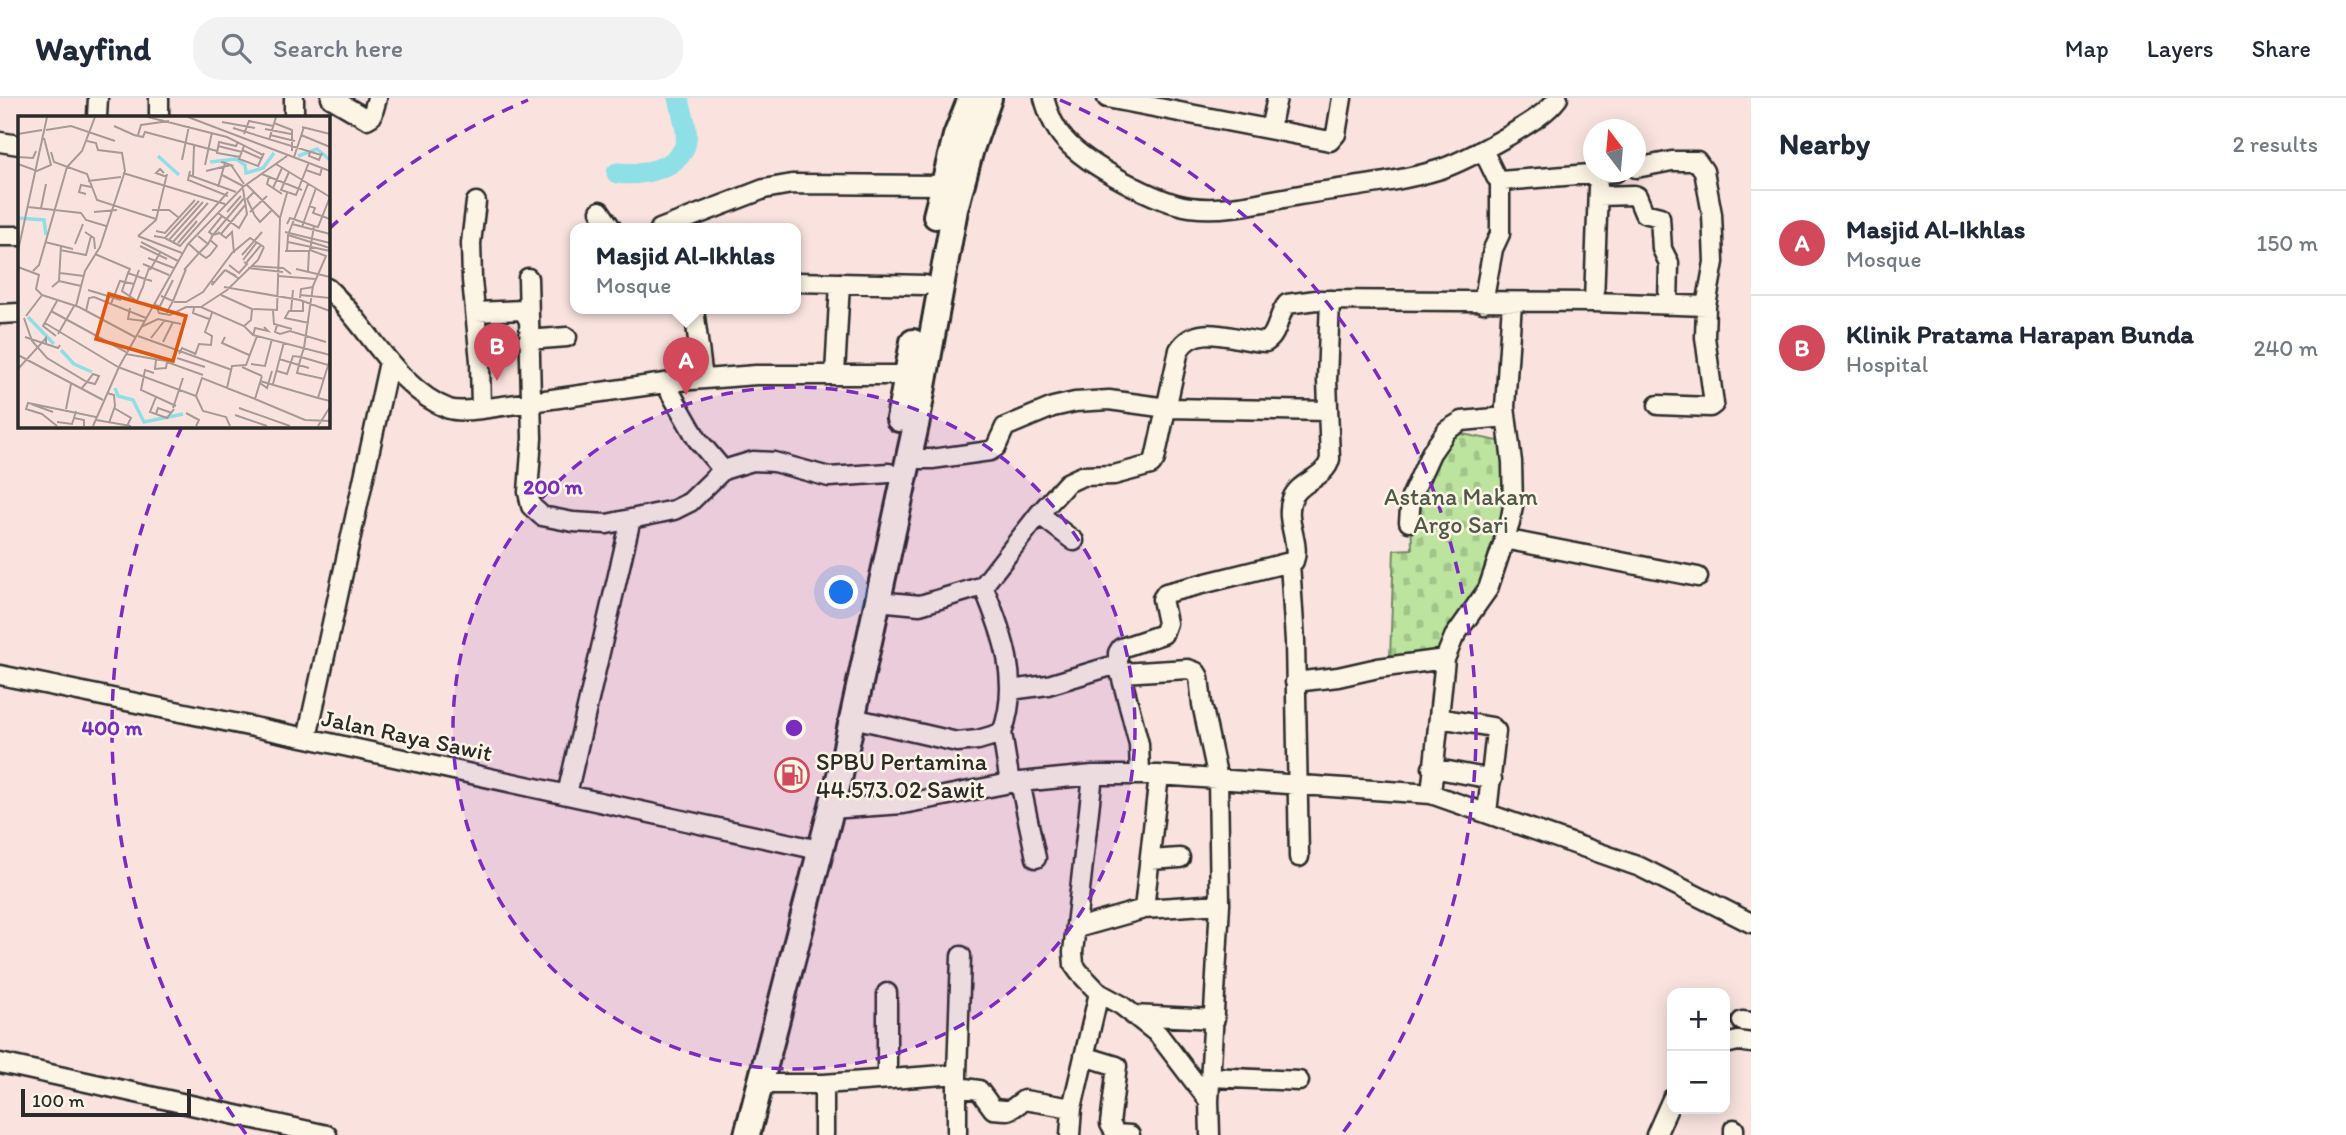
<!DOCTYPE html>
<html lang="en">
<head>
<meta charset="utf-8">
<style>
  :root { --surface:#fff; --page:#f2f2f3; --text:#1f2937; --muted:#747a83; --line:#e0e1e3; --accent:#d1495b }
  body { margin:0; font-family:Itim,sans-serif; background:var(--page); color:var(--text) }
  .controls { position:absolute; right:21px; bottom:21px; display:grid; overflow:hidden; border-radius:14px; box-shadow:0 4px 18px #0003 }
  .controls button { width:63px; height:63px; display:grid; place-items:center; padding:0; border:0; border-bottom:2px solid var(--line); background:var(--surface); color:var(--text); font:35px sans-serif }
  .compass { position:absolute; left:1583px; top:21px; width:63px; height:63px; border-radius:50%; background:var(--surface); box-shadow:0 4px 18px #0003; rotate:344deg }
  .scale { position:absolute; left:21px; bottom:18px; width:170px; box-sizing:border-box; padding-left:7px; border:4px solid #2b2b2b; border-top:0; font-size:19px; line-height:24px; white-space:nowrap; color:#2b2b2b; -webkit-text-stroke:5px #fcf5e5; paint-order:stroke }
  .you { position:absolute; left:842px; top:495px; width:24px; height:24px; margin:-18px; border:5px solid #fff; border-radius:50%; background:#1a73e8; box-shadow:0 0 0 10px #1a73e833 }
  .badge { display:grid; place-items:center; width:46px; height:46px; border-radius:50%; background:var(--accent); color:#fff; font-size:23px; font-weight:700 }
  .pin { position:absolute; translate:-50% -58px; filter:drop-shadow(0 2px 4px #0008) }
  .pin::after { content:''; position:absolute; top:37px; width:24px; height:21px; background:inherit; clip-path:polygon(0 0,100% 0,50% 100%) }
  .popup { position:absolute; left:570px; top:125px; width:231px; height:91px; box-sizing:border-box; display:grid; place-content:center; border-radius:14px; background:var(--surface); filter:drop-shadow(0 2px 5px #0005); font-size:23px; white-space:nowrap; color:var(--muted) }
  .popup b { font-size:26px; color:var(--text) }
  .popup::after { content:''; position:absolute; left:50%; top:100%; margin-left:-14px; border:14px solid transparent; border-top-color:var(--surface) }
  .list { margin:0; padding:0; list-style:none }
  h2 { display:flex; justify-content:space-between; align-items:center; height:91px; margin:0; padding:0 28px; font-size:30px }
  h2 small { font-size:23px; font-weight:400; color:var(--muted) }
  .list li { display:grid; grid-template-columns:46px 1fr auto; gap:21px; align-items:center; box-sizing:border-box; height:105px; padding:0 28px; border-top:2px solid var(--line) }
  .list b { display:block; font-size:26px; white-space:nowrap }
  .list p { margin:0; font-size:23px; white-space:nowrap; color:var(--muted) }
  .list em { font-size:23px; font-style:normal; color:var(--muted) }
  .icon { flex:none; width:38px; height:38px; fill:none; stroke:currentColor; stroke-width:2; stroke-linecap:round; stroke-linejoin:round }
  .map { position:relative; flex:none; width:1751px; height:1037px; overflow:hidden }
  header { display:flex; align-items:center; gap:42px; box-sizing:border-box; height:98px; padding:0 35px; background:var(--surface); border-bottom:2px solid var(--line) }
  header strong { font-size:33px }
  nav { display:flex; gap:38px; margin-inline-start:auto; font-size:24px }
  .search { width:490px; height:63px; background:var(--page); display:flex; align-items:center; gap:18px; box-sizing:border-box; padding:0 24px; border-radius:28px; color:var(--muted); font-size:26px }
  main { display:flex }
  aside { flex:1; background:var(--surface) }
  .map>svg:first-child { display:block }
  .cemetery { fill:url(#cemetery-stones); stroke:#748865; stroke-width:2 }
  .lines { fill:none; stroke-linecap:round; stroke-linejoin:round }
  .river { stroke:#8edfe6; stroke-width:21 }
  .minor-casing { stroke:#2b2b2b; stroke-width:23 }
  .highway-casing { stroke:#2b2b2b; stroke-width:30 }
  .minor { stroke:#fcf5e5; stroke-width:18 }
  .highway { stroke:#fcf5e5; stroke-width:24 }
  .ring { fill:none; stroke:#7b2cbf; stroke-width:3.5; stroke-dasharray:12 9 }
  .labels { text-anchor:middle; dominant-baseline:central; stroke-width:5; stroke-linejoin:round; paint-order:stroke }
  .park-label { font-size:24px; fill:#4f5948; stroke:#fcf5e5 }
  .street-label { font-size:24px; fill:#2b2b2b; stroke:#fcf5e5 }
  .poi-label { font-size:24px; fill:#2b2b2b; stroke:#fcf5e5; text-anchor:start }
  .inset-river { fill:none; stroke:#8edfe6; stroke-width:3.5 }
  .inset-road { fill:none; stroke:#a79996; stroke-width:2 }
  .view { fill:#df570e; fill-opacity:0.15; stroke:#df570e; stroke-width:3.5 }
  .inset-edge { fill:none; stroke:#2b2b2b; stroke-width:3.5 }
  .centre { fill:#7b2cbf; stroke:#fcf5e5; stroke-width:3.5 }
  .ring-label { font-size:21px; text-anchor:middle; font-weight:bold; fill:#7b2cbf; stroke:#fcf5e5; stroke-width:5; stroke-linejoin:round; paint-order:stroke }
</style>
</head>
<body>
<header>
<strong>Wayfind</strong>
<div class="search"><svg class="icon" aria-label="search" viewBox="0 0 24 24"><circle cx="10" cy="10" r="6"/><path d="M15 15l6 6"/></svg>Search here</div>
<nav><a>Map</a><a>Layers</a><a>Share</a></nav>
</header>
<main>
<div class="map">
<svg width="1751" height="1037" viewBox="0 0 1751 1037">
  <defs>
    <pattern id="cemetery-stones" width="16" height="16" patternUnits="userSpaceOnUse" patternTransform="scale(1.75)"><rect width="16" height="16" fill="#bce49f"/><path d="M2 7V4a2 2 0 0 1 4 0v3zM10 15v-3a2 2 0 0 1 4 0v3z" fill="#a2c489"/></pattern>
  </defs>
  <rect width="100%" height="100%" fill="#fae3de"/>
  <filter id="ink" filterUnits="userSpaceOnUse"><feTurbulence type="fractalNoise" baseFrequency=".0143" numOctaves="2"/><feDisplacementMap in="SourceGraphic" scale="14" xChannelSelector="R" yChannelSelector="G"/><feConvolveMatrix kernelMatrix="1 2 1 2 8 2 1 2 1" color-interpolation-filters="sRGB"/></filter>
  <g filter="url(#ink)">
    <path class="cemetery" d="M1457,335l47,9 5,54 -11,56 -55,106h-53l4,-108 18,-1 -1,-46 26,-55z"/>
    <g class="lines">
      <path class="river" d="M617,75c23,3 65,-4 69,-32 2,-13 -4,-30 -8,-43"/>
      <g class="minor-casing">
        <path id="minor" d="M294,0v19
          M331,0l36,21 5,-3 5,-18
          M1044,0c4,15 11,31 21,42 22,25 93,63 125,67 36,5 75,-6 110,-12 47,-8 96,-12 141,-26 23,-8 46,-21 67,-33 18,-11 37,-21 50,-38
          M1107,0l223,43 6,-7 6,-36
          M97,19l1,-19
          M159,19v-19
          M1270,31l7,-31
          M0,44l19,3
          M1483,52l13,27 4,4 116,-9
          M1636,70l36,-7h25l7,10 8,43 2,48 -8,44 -1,31 9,67 -4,3 -52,-2
          M1598,98l36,-1 3,1 7,17 16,4 2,32 7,14 -1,42
          M476,104l-5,41 1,37 8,81 1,48
          M600,113l12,18
          M660,131l104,-40 28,-5 151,1
          M0,138h19
          M528,180l4,160 -4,54 3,14 11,10 31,6 34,2 67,-14 16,-8 33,-32 30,-9 21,1 55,15 60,-4
          M796,184l129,3
          M327,190c41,36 69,101 122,121 10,3 22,1 32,0l198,-28 77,-6h162
          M1594,204l4,-115
          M1483,205l10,-54 7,-15v-53
          M694,211l9,70
          M475,214l48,-2 5,9
          M0,216l19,-1
          M528,242l39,-3
          M835,276l5,-91
          M665,285l32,56 26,31
          M908,361h24l58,-8 6,-4 9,-20 48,-20 22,-5 34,-2 58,8 160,3
          M1039,416l35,27
          M1409,424l2,-25 20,-44 16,-23 15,-9 44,-4
          M1504,441l194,38
          M1290,465l5,78 4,216
          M877,503l43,4 63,-19 56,-72 28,-31 15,-7 32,-1 37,-10 4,-6 24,-109c18,-30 58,-8 87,-8 13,-8 11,-27 21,-38l29,-4 278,2 112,4
          M1122,575l66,-4 8,3 3,5 3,27 16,75 2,125 -11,197
          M0,577l307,63 512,112
          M1295,584l43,-5 40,-9 67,-9
          M1010,592l38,-5 70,-21
          M853,620l104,24 21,-2 24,-7c19,-51 1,-100 -19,-147
          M1439,620l53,9 4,4 -9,82
          M1002,635l8,50
          M307,640l82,-376
          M1432,670l60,11
          M1140,676l-1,-30 -21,-80v-11l3,-5 42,-14 4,-11 -5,-24 4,-6 128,-32c7,-18 -10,-40 -2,-62 7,-18 34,-21 38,-40l-3,-79 3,-80
          M1093,677l-20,177 1,13 5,7 20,21 22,12 37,29 51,67 1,34
          M1020,684l16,76
          M567,696l64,-275
          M1431,696l14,-135 9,-22 34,-48 22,-66 3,-17 -1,-44 -7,-55 7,-104
          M830,711l73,-5 107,-21 83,-8h66l272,19 209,73 111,56
          M1150,762l30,-2
          M1144,811l15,-134
          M1077,830l67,-19 76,-5
          M887,895v86
          M1133,917l82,4
          M1742,923l9,1
          M1725,946l13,-3 13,2
          M1084,958l33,10 -7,58 6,10 14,1
          M0,965l327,72
          M957,976l4,-118
          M1211,979l88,4
          M759,986h65l133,-10v61
          M824,986v51
          M957,989l22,3 14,19c21,2 15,2 31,-9l48,8
          M1070,1037l2,-27 27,-115
          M1656,1037l16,-36
          M1734,1037v-6"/>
      </g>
      <g class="highway-casing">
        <path id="highway" d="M936,118l20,-80 15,-38
          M899,321l14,-77
          M747,1037l93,-360 76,-350 39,-216 16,-60 18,-51"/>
      </g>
      <use href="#minor" class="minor"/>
      <use href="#highway" class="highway"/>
    </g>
  </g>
  <circle cx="794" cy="630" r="341" fill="#7b2cbf" fill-opacity=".12"/>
  <g class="ring">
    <circle cx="794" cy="630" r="341"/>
    <path d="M246 1036A682 682 0 0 1 181 331M329 131A682 682 0 0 1 528 2M1060 2A682 682 0 0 1 1342 1036"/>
  </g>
  <defs>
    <g id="fuel-ring" transform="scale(1.75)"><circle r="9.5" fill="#fcf5e5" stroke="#d1495b" stroke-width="1.5"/><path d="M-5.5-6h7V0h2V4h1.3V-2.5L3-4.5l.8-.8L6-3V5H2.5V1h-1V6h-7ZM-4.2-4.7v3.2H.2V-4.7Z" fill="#d1495b"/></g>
  </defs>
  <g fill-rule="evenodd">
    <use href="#fuel-ring" x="792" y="677"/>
  </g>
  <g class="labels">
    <g class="park-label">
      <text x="1461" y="398">Astana Makam<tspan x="1461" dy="28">Argo Sari</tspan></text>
    </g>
    <g class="street-label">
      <text transform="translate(407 637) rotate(12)">Jalan Raya Sawit</text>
    </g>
    <g class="poi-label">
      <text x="816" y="663">SPBU Pertamina<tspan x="816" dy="28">44.573.02 Sawit</tspan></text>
    </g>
  </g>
  <g transform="translate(18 18)">
    <rect width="312" height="312" fill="#fae3de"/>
    <path class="inset-river" d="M140,40l21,19M280,40l19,-7 13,11M192,46l26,-3 9,6 1,8 17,-5 11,-15M0,102l26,2 2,15M10,201l26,27M43,234l13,14 18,8M97,272l3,8 15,4 11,22 39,-8"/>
    <path class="inset-road" d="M130,1l79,20 36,18M170,1l142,54M204,6l33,6M256,7l18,7v21M96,10l20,9 9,2 2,-5 72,19M284,11l28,7M215,12l88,27M247,13l26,5M28,14l25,-4 44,15M0,18l24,-4M226,18l5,-13 24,5M120,19l3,-10 28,-4M252,19l25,6M283,19l29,12M251,24l7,-23M220,26l-2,4 -17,-4 -2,11 23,4M200,30l24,6M226,30l-5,13 19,7 6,-13M224,34l20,9M292,35l-1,5 10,4 3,-7M33,36l3,10 33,12 10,26 59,19M0,41l15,1 3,-7M276,41l10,-30M164,44l7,-34M0,48l19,7 14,-6 -7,-27M258,48l54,33M187,49l7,-33M213,49l13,19M288,54l14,5 2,-7M172,55l-2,9 40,16M188,55l25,-6 -6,-2M271,56l-8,18 15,5 13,-33M105,57l102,31M146,57l-4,-4 -4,4 11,4M244,58l40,16M171,59l47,17M204,59l21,11M175,60l1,-31M251,61l-2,7 15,10M70,65l33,-4M228,68l34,34M200,71l7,-24 -4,-1M255,72l9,-20M236,76l-7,7 8,17 5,6 12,-12M68,78l-7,-2 2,-7 10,2M291,90l6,2 -2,5 17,6M10,91l53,6 5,7 20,6M23,92l5,-24M134,94h17l9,7M76,96l23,-2M209,96l14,-16M232,96l17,-16M200,97l21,15 8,-14 -4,-25M262,102l7,-25M269,108l3,-6 24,8M274,108l38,10M284,111l14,-39M138,115l9,2 30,-33M67,116l9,6 1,11M200,116l8,6 6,-6 2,21M267,116l45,11M202,117l-7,2 32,-38M203,118l25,-30M270,119l42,13M120,120l18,-16 11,-46M120,120l44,17M136,120l11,2 34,-37M147,122l15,8 48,-54M151,124l34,-38M27,126l28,7M123,126l37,19M155,126l35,-39M270,126l42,9M160,127l19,-22M170,127l11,10 9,-9 -10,-8M57,128l8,-20M190,128l5,-9 -4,-3 13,-16M122,130l27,13M42,134l26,5 5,-19M0,135l29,-134M267,135h24l-1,20M269,135l1,-16 20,-51M77,138l35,15 -2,4M224,139l20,-23M130,142l26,10M225,144l14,-18M228,147l15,-18M125,148l26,11M211,149l10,8 8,-9 -3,-2M233,150l32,2 8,6M0,151l21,8 -3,14 6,6M131,152l-2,6 -2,5 -2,8 -2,4 -4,10 -15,-10 6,-18 17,6 7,2M230,152l35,4M278,153l34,8M132,154l11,-19M166,154l15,-17 7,5 4,-3 7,-9 -7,-6M15,155l6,-6 28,-98 15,-16 13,-34M42,157l24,3M218,160l-11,-6 13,8M260,160l38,3M41,165l22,5M195,165l-1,4 13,-15M34,171l7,-6 2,-36M206,171l76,13 30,11M70,174l33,10M24,179l37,12 56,30M203,179l31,14M282,179l30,3M111,182l10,-28M282,182l1,-9 12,-2M155,185l13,-32M156,186h12l17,-10 29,-39 18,-15 14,9M285,186v9h-14l-4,7 24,5M137,187l4,10 11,2 16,-8h15l43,19 9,9 77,20M93,188l9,-23 14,3M139,189l10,7 6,-11 -12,-5M58,190l9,-35 15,-24 25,-76 -3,-18 -24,-3 -2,-7 -9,-2M183,191l26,-17 31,-30 6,-13M112,192l-2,11 16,2M141,192l14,-28M176,192l-1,5 16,6M33,195l75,41M68,195l3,-13 5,-1 52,21M255,195l1,13 18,5M273,195l2,-21M8,200l16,-21M6,202l8,23 15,17 40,24 8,2 4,-8 -6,-2 -6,8 -6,7M27,207l73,44M259,209l-2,7 5,2 10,-3 36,11M226,210l7,-6 1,-11 25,1 3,-92M123,211l17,-8 23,5M40,218l16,-28M38,220l-13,-10 14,-25M120,220l94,34M235,220l2,-8 13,3 -4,-4M7,221l33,11 2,-3M207,221l-3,6 27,12M133,222l14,-18M145,226l10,-20M286,232l9,-62 13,-30 -16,-6 4,-24 4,1 12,-30M108,238l40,7M161,238l3,-6 14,6M0,239l85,45M177,239l4,-11 12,1 1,-9 -7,-4 7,-19M283,241l-4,16 27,6M283,241l27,8M159,242l28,9M261,243l30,9M312,243l-12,39 12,3M138,244l-1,9 11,-1 1,-6 36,13M233,248l14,2 7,-27M100,251l78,29 7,15 23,6 4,9M224,251l20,9M0,253l28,-31v6M259,255l10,3 6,-18 8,1 3,-9M136,257l-9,-3 -4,20 35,16M242,265l58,17M242,267l7,5 5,-17M255,268l11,-42M209,272l28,11 7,-23M89,277l7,2 1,11 -6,17M178,280l6,-18 25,10 5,-22 14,-1 11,-29M138,281l-6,15 17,6 7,-9M237,283l50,21 25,1M13,288l22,8M96,292l17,10 -4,8M155,292l10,-30M221,292l51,18M48,293l5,-25M58,295l-2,7 10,2v6M168,297l13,7 -3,6M138,298l2,-6 14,5M217,299l32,11M78,304l35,6M39,306l15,2 2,-6M39,310l-15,-12 -16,-5 2,-6 68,14M75,310l26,-59 69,-123 55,-57 44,-31M300,310l12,-19"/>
    <path class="view" d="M91,178l77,22 -13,45 -77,-22z"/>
    <rect width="312" height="312" class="inset-edge"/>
  </g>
  <circle cx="794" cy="630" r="10" class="centre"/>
  <g class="ring-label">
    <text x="553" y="396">200 m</text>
    <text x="112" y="637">400 m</text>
  </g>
</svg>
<div class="controls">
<button>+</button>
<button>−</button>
</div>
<svg class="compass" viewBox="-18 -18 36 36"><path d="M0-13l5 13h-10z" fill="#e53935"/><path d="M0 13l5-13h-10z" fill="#747a83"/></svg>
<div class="scale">100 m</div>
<div class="you"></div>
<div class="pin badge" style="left:686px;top:297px">A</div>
<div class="popup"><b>Masjid Al-Ikhlas</b>Mosque</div>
<div class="pin badge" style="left:497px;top:283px">B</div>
</div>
<aside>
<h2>Nearby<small>2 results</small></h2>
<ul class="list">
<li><span class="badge">A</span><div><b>Masjid Al-Ikhlas</b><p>Mosque</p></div><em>150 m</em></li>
<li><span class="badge">B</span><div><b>Klinik Pratama Harapan Bunda</b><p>Hospital</p></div><em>240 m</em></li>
</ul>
</aside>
</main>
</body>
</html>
